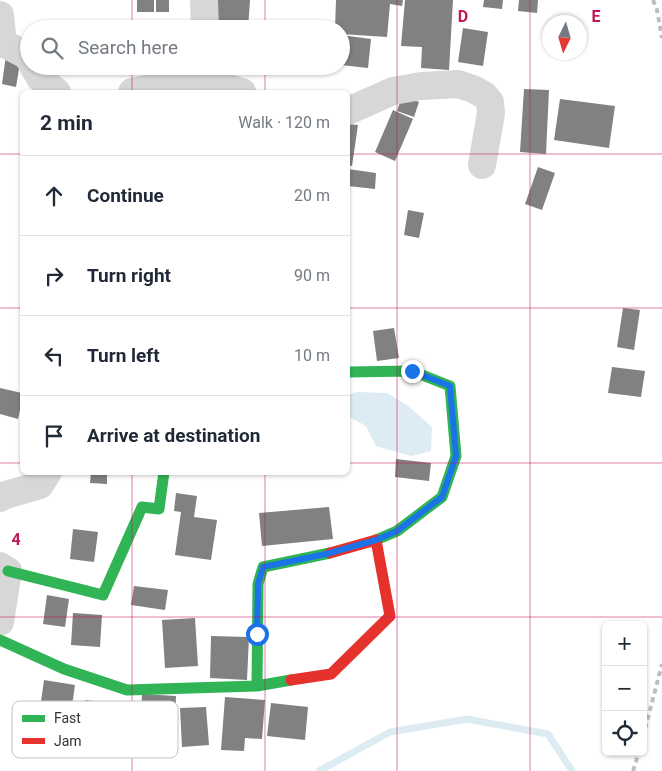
<!DOCTYPE html>
<html lang="en">
<head>
<meta charset="utf-8">
<style>
  :root { --surface:#fff; --page:#f6f6f7; --text:#1f2937; --muted:#747a83; --line:#e0e1e3 }
  body { margin:0; font-family:Roboto,sans-serif; background:var(--page); color:var(--text) }
  .controls { position:absolute; right:15px; bottom:15px; display:grid; overflow:hidden; border-radius:8px; box-shadow:0 1px 4px #0004 }
  .controls button { width:45px; height:45px; display:grid; place-items:center; padding:0; border:0; border-bottom:1px solid var(--line); background:var(--surface); color:var(--text); font:25px sans-serif }
  .compass { position:absolute; left:542px; top:15px; width:45px; height:45px; border-radius:50%; background:var(--surface); box-shadow:0 1px 4px #0004; rotate:185deg }
  .stop { position:absolute; width:15px; height:15px; margin:-11px; border:4px solid #1a73e8; border-radius:50%; background:#fff }
  .stop.end { background:#1a73e8; border-color:#fff; box-shadow:0 1px 5px #0008 }
  .list { margin:0; padding:0; list-style:none }
  h2 { display:flex; justify-content:space-between; align-items:center; height:65px; margin:0; padding:0 20px; font-size:21px }
  h2 small { font-size:16px; font-weight:400; color:var(--muted) }
  .list li { display:grid; grid-template-columns:32px 1fr auto; gap:15px; align-items:center; box-sizing:border-box; height:80px; padding:0 20px; border-top:1px solid var(--line) }
  .list b { display:block; font-size:19px; white-space:nowrap }
  .list em { font-size:16px; font-style:normal; color:var(--muted) }
  .icon { flex:none; width:28px; height:28px; fill:none; stroke:currentColor; stroke-width:2; stroke-linecap:round; stroke-linejoin:round }
  .map { position:relative; flex:none; width:662px; height:771px; overflow:hidden }
  .search { position:absolute; background:var(--surface); box-shadow:0 1px 4px #0004; left:20px; top:20px; width:330px; height:55px; display:flex; align-items:center; gap:12px; box-sizing:border-box; padding:0 18px; border-radius:28px; color:var(--muted); font-size:19px }
  .panel { position:absolute; background:var(--surface); box-shadow:0 1px 4px #0004; left:20px; top:90px; width:330px; height:385px; border-radius:8px }
  .map>svg:first-child { display:block }
  .water { fill:#ddebf3 }
  .lines { fill:none; stroke-linecap:round; stroke-linejoin:round }
  .stream { stroke:#ddebf3; stroke-width:7 }
  .building { fill:#818181 }
  .street { stroke:#d7d7d7; stroke-width:28 }
  .fast { stroke:#30b455; stroke-width:11 }
  .jam { stroke:#e5322d; stroke-width:11 }
  .rail { stroke:#bebebe; stroke-width:4; stroke-dasharray:5 4; stroke-linecap:butt }
  .route { stroke:#1a73e8; stroke-width:6 }
  .grid { fill:none; stroke:#c2185b; stroke-width:1; stroke-opacity:0.55 }
  .key { fill:#fff; stroke:#c2c2c2; stroke-width:1 }
  .key-label { font-size:14px; fill:#333 }
  .grid-label { font-size:16px; text-anchor:middle; font-weight:bold; fill:#c2185b; stroke:#fff; stroke-width:5; stroke-linejoin:round; paint-order:stroke }
</style>
</head>
<body>
<div class="map">
<svg width="662" height="771" viewBox="0 0 662 771">
  <rect width="100%" height="100%" fill="#fff"/>
  <path class="water" d="M357,392l30,1 21,13 24,21 -1,24 -20,5 -35,-10 -10,-20 -18,-10v-21z"/>
  <g class="lines">
    <path class="stream" d="M319,771l71,-39 77,-13 81,15 24,37"/>
  </g>
  <path class="building" d="M137,0h17v12h-17z
    M156,0h13v12h-13z
    M214,0h36l-2,29h-35z
    M336,0h67l-1,6 -12,-2 -3,33 -46,-3v-5h-6z
    M405,0h48l-4,70 -28,-2 1,-21 -21,-1z
    M484,0h19l-1,9 -19,-2z
    M519,0h19l-1,13 -19,-2z
    M463,28l25,4 -5,34 -25,-4z
    M341,35l30,4 -3,29 -27,-3z
    M6,55l15,2 -5,30 -14,-3z
    M60,66h42l-1,5 -41,-2z
    M524,89l25,1 -3,64 -26,-2z
    M402,96l17,6 -5,15 -17,-6z
    M560,99l55,7 -6,42 -55,-8z
    M393,110l20,9 -18,42 -20,-9z
    M348,124l10,1 -6,41 -4,-1z
    M538,167l17,6 -13,37 -17,-6z
    M348,169l28,4 -1,16 -27,-3z
    M408,210l16,3 -5,25 -15,-3z
    M623,308l17,2 -6,40 -17,-3z
    M394,328l5,30 -22,3 -4,-30z
    M612,367l33,4 -4,26 -33,-4z
    M0,388l22,5v8l-4,18 -18,-5z
    M396,459l35,4 -2,18 -34,-4z
    M91,472h16v12l-17,-1z
    M176,493l21,3 -3,21 23,3 -6,40 -36,-5 6,-43 -7,-1z
    M329,507l4,32 -71,7 -3,-33z
    M73,529l25,3 -4,30 -24,-3z
    M134,586l34,4 -3,20 -34,-5z
    M47,595l22,4 -4,28 -22,-3z
    M73,613l29,2 -2,32 -29,-2z
    M195,618l3,48 -33,2 -3,-48z
    M211,636l38,1 -2,43 -37,-2z
    M44,680l31,5 -5,35 -31,-4z
    M142,694l34,2 -3,57 -34,-2z
    M225,697l40,3 -3,39 -17,-1 -1,13 -23,-1z
    M85,700l42,5 -3,29 -43,-5z
    M271,703l37,4 -3,33 -38,-4z
    M206,707l3,38 -27,2 -2,-39z"/>
  <g class="lines">
    <path class="street" d="M204,0l1,29
      M0,15l3,28
      M0,44l3,-1 23,12 3,4
      M33,66l7,12 17,14
      M132,92l30,-6 46,-3 13,3 21,6
      M348,111l45,-20 28,-5 37,-2 15,5 11,6 6,7 1,11 -9,52
      M0,498l2,-2 38,-11 8,-13
      M0,566l8,5 -8,51"/>
    <path class="fast" d="M348,372l64,-1 38,15 6,70 -14,41 -45,34 -21,9
      M8,571l95,24 39,-88 17,2 5,-37
      M0,640l64,29 63,21 130,-4 34,-6
      M257,686l1,-102 5,-17 67,-14"/>
    <path class="jam" d="M291,680l40,-6 59,-58 -14,-76 -46,13"/>
    <path class="rail" d="M653,0l4,10 5,28
      M643,737l19,-73
      M633,771l6,-19"/>
  </g>
  <g class="lines">
    <path class="route" d="M257,634l1,-50 5,-17 63,-13 50,-14 21,-9 45,-34 14,-41 -6,-70 -38,-15"/>
  </g>
  <path class="grid" d="M132,0v29M265,0v29M397,0v771M530,0v771M132,66v26M265,66v26M0,154h22M348,154h314M0,308h22M348,308h314M0,463h22M348,463h314M132,472v299M265,472v299M0,617h662"/>
  <rect x="12" y="701" width="166" height="57" rx="8" class="key"/>
  <rect x="22" y="715" width="23" height="7" fill="#30b455"/>
  <rect x="22" y="738" width="23" height="6" fill="#e5322d"/>
  <g class="key-label">
    <text x="54" y="723">Fast</text>
    <text x="54" y="746">Jam</text>
  </g>
  <g class="grid-label">
    <text x="463" y="22">D</text>
    <text x="596" y="22">E</text>
    <text x="16" y="545">4</text>
  </g>
</svg>
<div class="controls">
<button>+</button>
<button>−</button>
<button><svg class="icon" aria-label="locate" viewBox="0 0 24 24"><circle cx="12" cy="12" r="6"/><path d="M12 2v4M12 18v4M2 12h4M18 12h4"/></svg></button>
</div>
<svg class="compass" viewBox="-18 -18 36 36"><path d="M0-13l5 13h-10z" fill="#e53935"/><path d="M0 13l5-13h-10z" fill="#747a83"/></svg>
<div class="stop" style="left:257px;top:634px"></div>
<div class="stop end" style="left:412px;top:371px"></div>
<div class="search"><svg class="icon" aria-label="search" viewBox="0 0 24 24"><circle cx="10" cy="10" r="6"/><path d="M15 15l6 6"/></svg>Search here</div>
<section class="panel">
<h2>2 min<small>Walk · 120 m</small></h2>
<ul class="list">
<li><svg class="icon" aria-label="ahead" viewBox="0 0 24 24"><path d="M12 20V5M6 11l6-6 6 6"/></svg><div><b>Continue</b></div><em>20 m</em></li>
<li><svg class="icon" aria-label="right" viewBox="0 0 24 24"><path d="M7 20v-9h11M14 6l5 5-5 5"/></svg><div><b>Turn right</b></div><em>90 m</em></li>
<li><svg class="icon" aria-label="left" viewBox="0 0 24 24"><path d="M17 20v-9H6M10 6l-5 5 5 5"/></svg><div><b>Turn left</b></div><em>10 m</em></li>
<li><svg class="icon" aria-label="arrive" viewBox="0 0 24 24"><path d="M6 21V4h12l-3 4 3 4H6"/></svg><div><b>Arrive at destination</b></div></li>
</ul>
</section>
</div>
</body>
</html>
